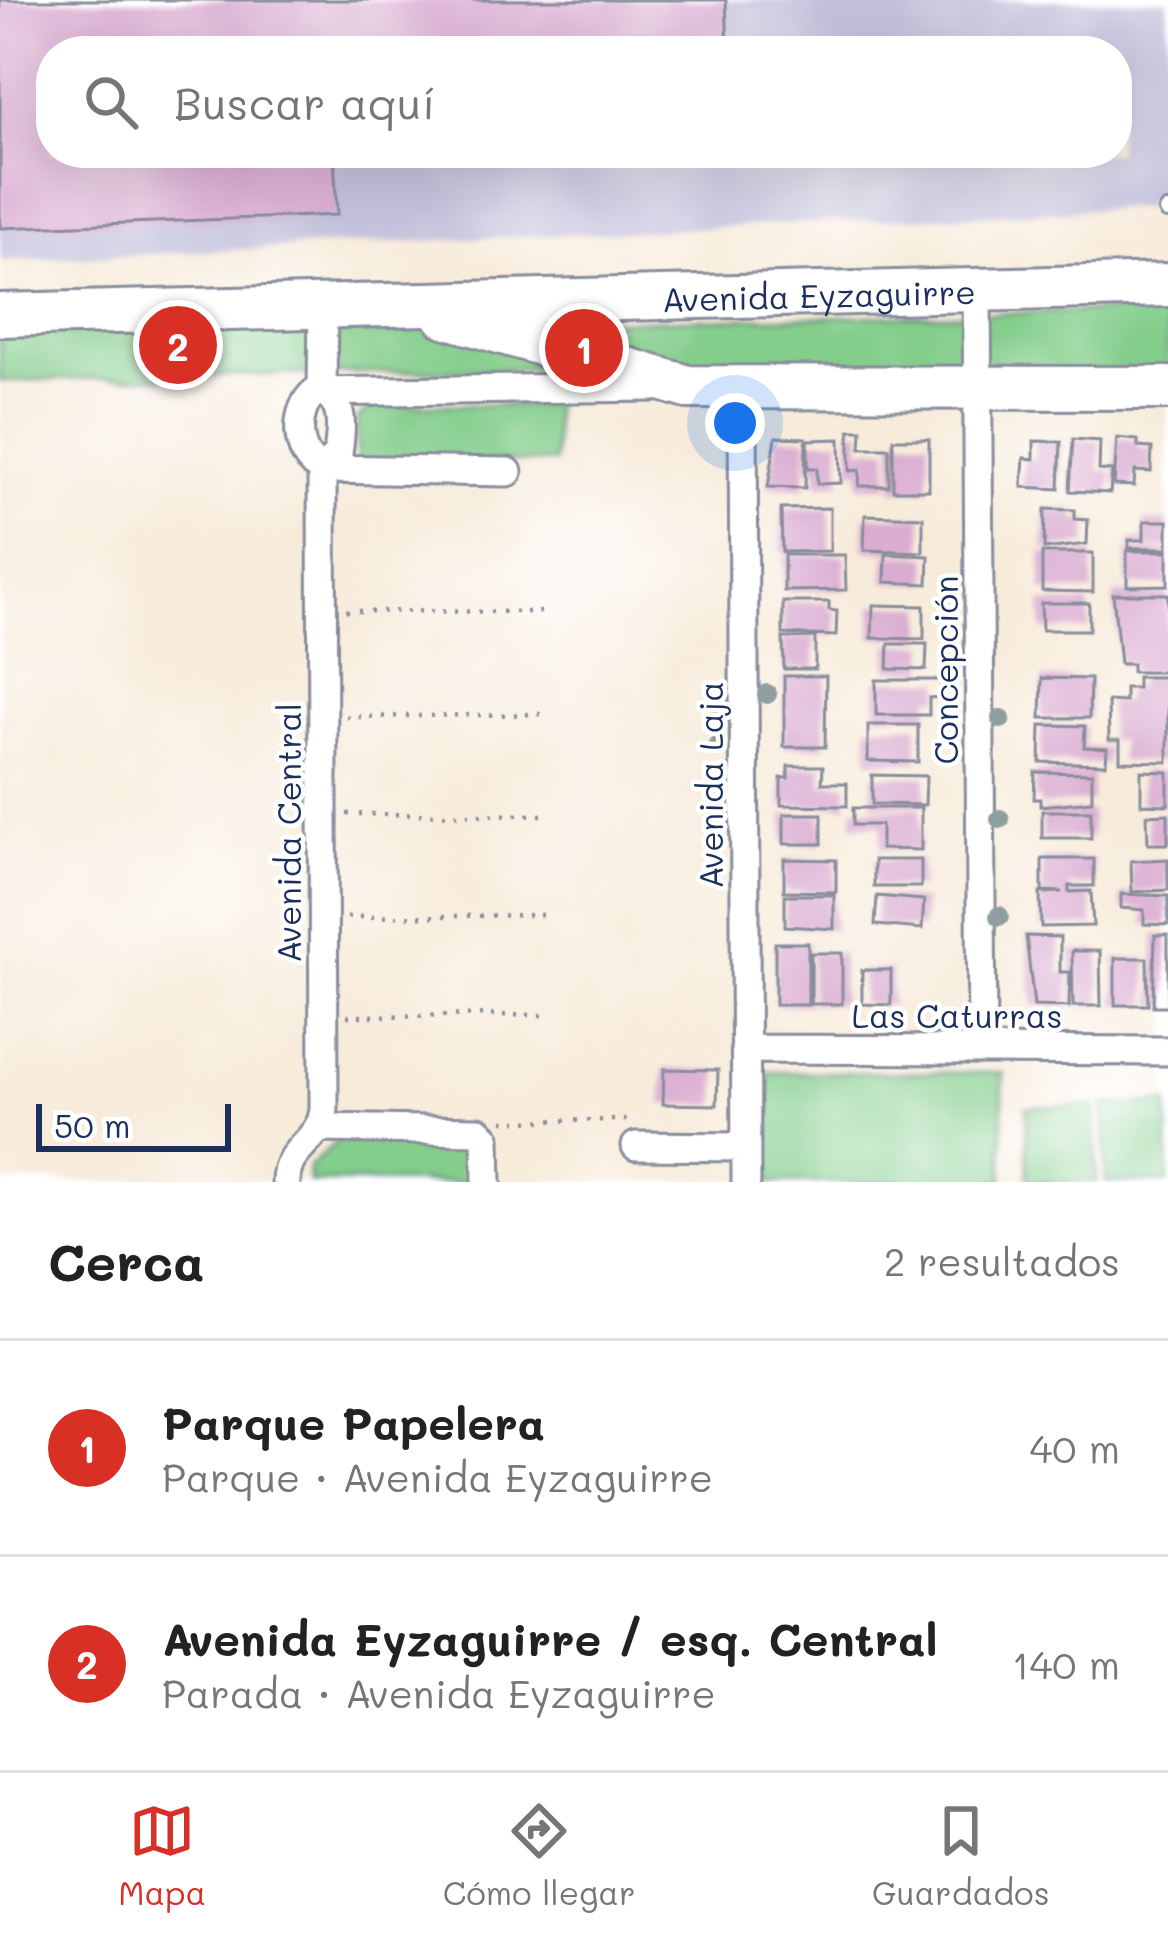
<!DOCTYPE html>
<html lang="es">
<head>
<meta charset="utf-8">
<style>
  :root { --surface:#fff; --page:#f6f6f6; --text:#222; --muted:#767676; --line:#e0e0e0; --accent:#d93025 }
  body { margin:0; font-family:Mali,sans-serif; background:var(--page); color:var(--text) }
  .scale { position:absolute; left:36px; bottom:30px; width:195px; box-sizing:border-box; padding-left:12px; border:6px solid #1b2f5e; border-top:0; font-size:33px; line-height:42px; white-space:nowrap; color:#1b2f5e; -webkit-text-stroke:9px #fff; paint-order:stroke }
  .you { position:absolute; left:735px; top:423px; width:42px; height:42px; margin:-30px; border:9px solid #fff; border-radius:50%; background:#1a73e8; box-shadow:0 0 0 18px #1a73e833 }
  .badge { display:grid; place-items:center; width:78px; height:78px; border-radius:50%; background:var(--accent); color:#fff; font-size:39px; font-weight:700 }
  .pin { position:absolute; translate:-50% -50%; border:6px solid #fff; box-shadow:0 3px 12px #0006 }
  .list { margin:0; padding:0; list-style:none }
  h2 { display:flex; justify-content:space-between; align-items:center; height:156px; margin:0; padding:0 48px; font-size:51px }
  h2 small { font-size:39px; font-weight:400; color:var(--muted) }
  .list li { display:grid; grid-template-columns:78px 1fr auto; gap:36px; align-items:center; box-sizing:border-box; height:216px; padding:0 48px; border-top:3px solid var(--line) }
  .list b { display:block; font-size:45px; white-space:nowrap }
  .list p { margin:0; font-size:39px; white-space:nowrap; color:var(--muted) }
  .list em { font-size:39px; font-style:normal; color:var(--muted) }
  .icon { flex:none; width:66px; height:66px; fill:none; stroke:currentColor; stroke-width:2; stroke-linecap:round; stroke-linejoin:round }
  .map { position:relative; flex:none; width:1168px; height:1182px; overflow:hidden }
  .search { position:absolute; background:var(--surface); box-shadow:0 12px 48px #0002; left:36px; right:36px; top:36px; height:132px; display:flex; align-items:center; gap:30px; box-sizing:border-box; padding:0 42px; border-radius:48px; color:var(--muted); font-size:45px }
  .sheet { height:588px; background:var(--surface) }
  nav { display:flex; justify-content:space-around; align-items:center; box-sizing:border-box; height:168px; border-top:3px solid var(--line); background:var(--surface); font-size:33px; color:var(--muted) }
  nav a { display:grid; justify-items:center; gap:6px }
  nav .on { color:var(--accent) }
  .map>svg:first-child { display:block }
  .industrial { fill:#c3c0db; fill-rule:evenodd }
  .green { fill:#84ce8c; stroke:#507e75; stroke-width:3 }
  .building { fill:#daacd1 }
  .lines { fill:none; stroke-linecap:round; stroke-linejoin:round }
  .lane-casing { stroke:#898d9c; stroke-width:20 }
  .street-casing { stroke:#898d9c; stroke-width:33 }
  .primary-casing { stroke:#898d9c; stroke-width:48 }
  .path { stroke:#898d9c; stroke-width:4.5; stroke-dasharray:3 9; stroke-linecap:butt }
  .lane { stroke:#fff; stroke-width:14 }
  .street { stroke:#fff; stroke-width:27 }
  .primary { stroke:#fff; stroke-width:42 }
  .tree { fill:#8f9e9e }
  .labels { text-anchor:middle; dominant-baseline:central; stroke-width:9; stroke-linejoin:round; paint-order:stroke }
  .street-label { font-size:33px; fill:#1b2f5e; stroke:#fff }
</style>
</head>
<body>
<div class="map">
<svg width="1168" height="1182" viewBox="0 0 1168 1182">
  <rect width="100%" height="100%" fill="#fff"/>
  <filter id="ink" filterUnits="userSpaceOnUse"><feTurbulence type="fractalNoise" baseFrequency=".00833" numOctaves="2"/><feDisplacementMap in="SourceGraphic" scale="24" xChannelSelector="R" yChannelSelector="G"/><feConvolveMatrix kernelMatrix="1 2 1 2 8 2 1 2 1" color-interpolation-filters="sRGB"/></filter>
  <filter id="wash" filterUnits="userSpaceOnUse"><feTurbulence type="fractalNoise" baseFrequency=".004" numOctaves="4" result="noise"/><feDisplacementMap in="SourceGraphic" scale="48" xChannelSelector="R" yChannelSelector="G"/><feGaussianBlur stdDeviation="2.7" result="paint"/><feColorMatrix in="noise" values="0 0 0 0 0 0 0 0 0 0 0 0 0 0 0 0 0 1.4 0 .05"/><feComposite in="paint" operator="in"/></filter>
  <g filter="url(#wash)">
    <rect width="100%" height="100%" fill="#f7ebda"/>
    <path class="industrial" d="M0,0h1168v206l-1168,55zM51,51h1066v102h-1066z"/>
    <path class="green" d="M1168,310v60l-145,7 -283,-13 -740,17v-49z
      M374,405h180v57h-197v-43z
      M769,1072l234,1v109h-234z
      M1168,1103v79h-62l-2,-77z
      M1095,1106l2,76h-69l-2,-75z
      M340,1138l126,3 13,16v25h-170v-15z"/>
    <g id="blocks">
      <path class="building" d="M0,0h726l2,51h-677v102h283l3,62 -337,13z
        M850,430h12l-1,18h28v38h-30l1,-16 -10,1z
        M776,437l30,1 -1,50 -37,-1z
        M1117,438l21,2v7l14,1 -1,24 -16,-1 -1,15 -20,-1z
        M840,439l1,44 -24,1v-16h-9v-28z
        M893,439h36v51h-36z
        M1073,439l27,2 -1,29 13,1 -2,22 -40,-2z
        M1034,441l27,1 -2,47 -37,-2 2,-29 10,1z
        M830,508v43l-48,1 -1,-43z
        M1045,509l30,1v9l13,1 -1,24 -43,5z
        M865,515l58,2v35l-59,-2z
        M1144,521h24v27h-39v-8h15z
        M1127,551h41v34l-41,1z
        M1042,553h51v39l-51,-1z
        M886,554l43,2 -1,28 -43,-2z
        M784,555h61l1,35 -62,1z
        M1113,594h55v78h-36v-8h-12z
        M783,602h46v8l8,1 -1,25 -53,-2z
        M1041,603h48v27h-47z
        M873,605l51,1v33l-52,-1z
        M815,637v32h-31l-1,-31z
        M889,644h38l-1,26 -38,-1z
        M784,676h42l-1,71h-41z
        M1137,677h31v85l-48,-1v-21h-11l-1,-39 17,1v-14h12z
        M1042,678l48,1 -1,39h-48z
        M876,680h65v17l-12,1v17h-53z
        M868,725h50v37l-50,-1z
        M1041,725l44,1 -1,21 23,1 -1,16 -66,-2z
        M788,766h35l-1,17h25v23l-66,-1v-27h7z
        M1141,771l27,1v33l-27,-1z
        M1035,772l57,1v28l-52,5v-7h-6z
        M872,775l54,1 -1,29 -53,-1z
        M853,808h68v42l-40,-1v-24h-28z
        M1042,811h49v27h-49z
        M784,814h38v30h-38z
        M1168,814v30h-20l-1,-29z
        M784,859l52,1v32l-52,-1z
        M1042,859h52v27h-25v6l22,-1 2,35 -52,1 -1,-34 22,-1 -20,-1z
        M1168,859v31l-36,2 -1,-31z
        M874,860h47v27h-47z
        M1121,894l47,2v29l-24,-1v-14l-23,-2z
        M785,895h49v34l-49,-3z
        M877,896l47,4 -2,29 -47,-4z
        M1155,935h13v71h-15z
        M1026,936l34,1v35h10l-1,35 -35,-1z
        M775,943h33v62h-33z
        M1072,951h28l1,55h-28z
        M811,953h31v51h-31z
        M1115,958h32l1,47h-33z
        M862,970h29v35l-29,-1z
        M664,1069l54,1 -1,35 -54,-1z"/>
    </g>
  </g>
  <g filter="url(#ink)">
    <use href="#blocks" fill-opacity="0" stroke="#898d9c" stroke-width="3"/>
    <g class="lines">
      <g class="lane-casing">
        <path id="lane" d="M1167,211h1"/>
      </g>
      <g class="street-casing">
        <path id="street" d="M977,290l5,760
          M743,388l3,794
          M322,391l1,-86
          M322,469c-28,-11 -29,-60 -7,-77l339,-5
          M322,469l186,3
          M322,469l16,-15c3,-24 8,-51 -16,-63
          M745,1049l423,2
          M320,1128l159,3 7,7 1,44
          M636,1146l110,1
          M286,1182c0,-35 34,-39 38,-72l-2,-641"/>
      </g>
      <g class="primary-casing">
        <g id="primary">
          <path id="s1" d="M0,315l1168,-30"/>
          <path d="M445,316l243,71 480,1"/>
        </g>
      </g>
      <path class="path" d="M346,611l200,1
        M346,717l200,-3
        M347,814l200,1
        M347,917l201,-2
        M347,1016l202,-1
        M503,1121l126,-1"/>
      <use href="#lane" class="lane"/>
      <use href="#street" class="street"/>
      <use href="#primary" class="primary"/>
    </g>
    <g class="tree">
      <circle cx="767" cy="694" r="10"/>
      <circle cx="720" cy="707" r="10"/>
      <circle cx="1001" cy="719" r="10"/>
      <circle cx="717" cy="747" r="10"/>
      <circle cx="1000" cy="819" r="10"/>
      <circle cx="999" cy="916" r="10"/>
    </g>
  </g>
  <g class="labels">
    <g class="street-label">
      <text stroke="none"><textPath href="#s1" startOffset="819">Avenida Eyzaguirre</textPath></text>
      <text transform="translate(944 670) rotate(-90)">Concepción</text>
      <text transform="translate(709 785) rotate(-90)">Avenida Laja</text>
      <text transform="translate(287 833) rotate(-90)">Avenida Central</text>
      <text x="957" y="1014">Las Caturras</text>
    </g>
  </g>
</svg>
<div class="scale">50 m</div>
<div class="you"></div>
<div class="pin badge" style="left:584px;top:348px">1</div>
<div class="pin badge" style="left:178px;top:345px">2</div>
<div class="search"><svg class="icon" aria-label="search" viewBox="0 0 24 24"><circle cx="10" cy="10" r="6"/><path d="M15 15l6 6"/></svg>Buscar aquí</div>
</div>
<section class="sheet">
<h2>Cerca<small>2 resultados</small></h2>
<ul class="list">
<li><span class="badge">1</span><div><b>Parque Papelera</b><p>Parque · Avenida Eyzaguirre</p></div><em>40 m</em></li>
<li><span class="badge">2</span><div><b>Avenida Eyzaguirre / esq. Central</b><p>Parada · Avenida Eyzaguirre</p></div><em>140 m</em></li>
</ul>
</section>
<nav>
<a class="on"><svg class="icon" aria-label="map" viewBox="0 0 24 24"><path d="M3 6l6-2 6 2 6-2v14l-6 2-6-2-6 2zM9 4v14M15 6v14"/></svg>Mapa</a>
<a><svg class="icon" aria-label="directions" viewBox="0 0 24 24"><path d="M12 3l9 9-9 9-9-9zM9 14v-3h6M13 9l2 2-2 2"/></svg>Cómo llegar</a>
<a><svg class="icon" aria-label="saved" viewBox="0 0 24 24"><path d="M7 4h10v16l-5-4-5 4z"/></svg>Guardados</a>
</nav>
</body>
</html>
